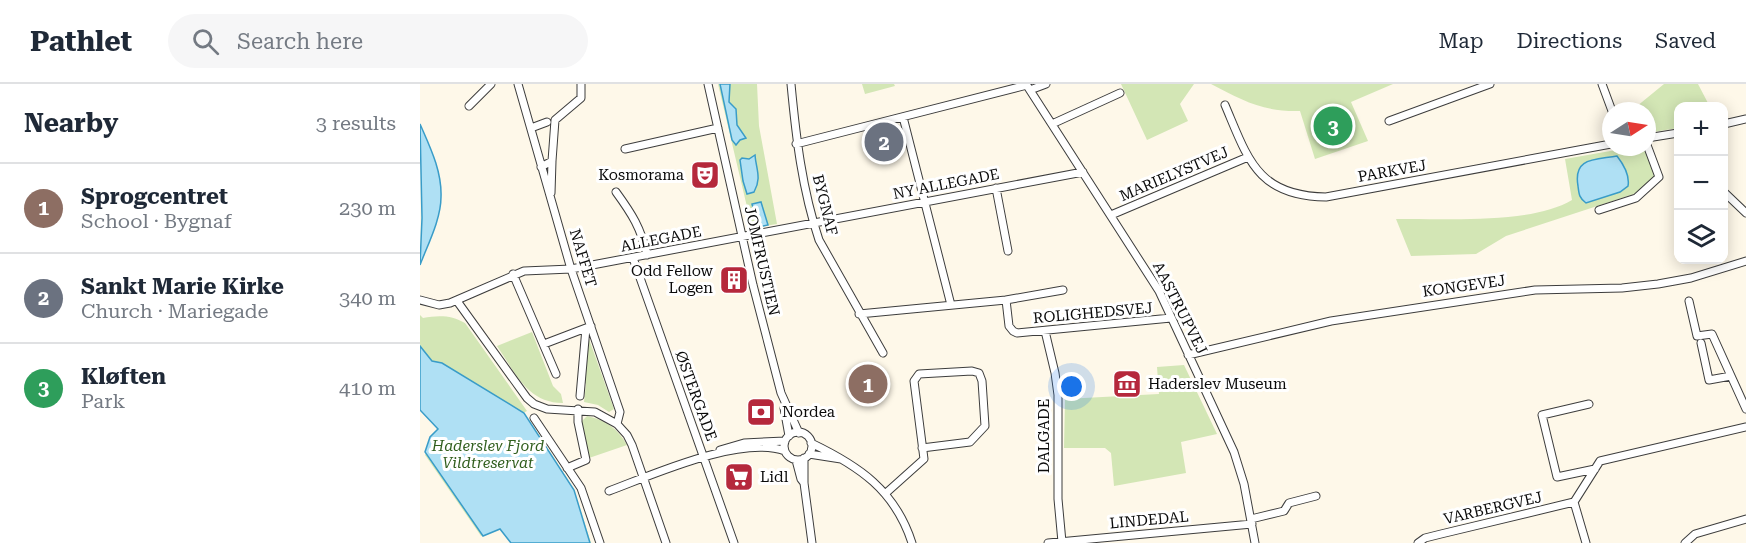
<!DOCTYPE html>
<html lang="en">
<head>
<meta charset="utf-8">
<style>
  :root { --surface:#fff; --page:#f6f6f7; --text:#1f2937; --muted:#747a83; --line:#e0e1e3; --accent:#ea580c }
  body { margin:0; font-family:"Roboto Serif",serif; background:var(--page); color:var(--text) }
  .controls { position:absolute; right:18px; top:18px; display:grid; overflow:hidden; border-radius:12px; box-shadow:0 3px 15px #0003 }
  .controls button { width:54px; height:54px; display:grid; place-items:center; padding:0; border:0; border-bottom:2px solid var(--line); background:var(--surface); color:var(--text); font:30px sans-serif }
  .compass { position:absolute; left:1182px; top:18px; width:54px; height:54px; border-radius:50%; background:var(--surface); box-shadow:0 3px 15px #0003; rotate:78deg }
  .you { position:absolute; left:652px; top:303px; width:21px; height:21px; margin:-15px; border:4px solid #fff; border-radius:50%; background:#1a73e8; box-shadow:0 0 0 9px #1a73e833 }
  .badge { display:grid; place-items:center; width:39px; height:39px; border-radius:50%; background:var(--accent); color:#fff; font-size:20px; font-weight:700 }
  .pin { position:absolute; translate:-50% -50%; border:3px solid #fff; box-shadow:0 2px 6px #0006 }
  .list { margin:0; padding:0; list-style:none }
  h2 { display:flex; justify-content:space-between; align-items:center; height:78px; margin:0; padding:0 24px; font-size:26px }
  h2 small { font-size:20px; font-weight:400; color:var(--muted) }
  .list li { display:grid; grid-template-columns:39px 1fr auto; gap:18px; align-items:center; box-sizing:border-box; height:90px; padding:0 24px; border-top:2px solid var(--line) }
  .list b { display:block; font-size:22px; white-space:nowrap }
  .list p { margin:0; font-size:20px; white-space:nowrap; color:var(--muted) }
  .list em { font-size:20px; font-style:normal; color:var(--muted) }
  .icon { flex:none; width:33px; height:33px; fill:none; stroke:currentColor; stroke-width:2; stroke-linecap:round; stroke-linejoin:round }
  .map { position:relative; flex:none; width:1326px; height:459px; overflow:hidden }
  header { display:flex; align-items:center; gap:36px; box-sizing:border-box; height:84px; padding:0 30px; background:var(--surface); border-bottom:2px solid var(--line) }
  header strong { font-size:28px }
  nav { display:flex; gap:33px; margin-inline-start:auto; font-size:21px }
  .search { width:420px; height:54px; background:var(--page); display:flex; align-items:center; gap:15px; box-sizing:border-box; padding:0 21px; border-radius:33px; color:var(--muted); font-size:22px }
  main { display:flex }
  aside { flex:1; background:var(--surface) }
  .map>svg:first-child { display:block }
  .green { fill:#d3e6b5 }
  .water { fill:#afe0f4; stroke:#399cc8; stroke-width:1.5 }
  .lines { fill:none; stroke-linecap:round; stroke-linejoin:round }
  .minor-casing { stroke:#3d3d3d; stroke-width:9 }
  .minor { stroke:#fff; stroke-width:7 }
  .labels { text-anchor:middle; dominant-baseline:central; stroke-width:6; stroke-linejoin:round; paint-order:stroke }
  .street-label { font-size:15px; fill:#0a0a0a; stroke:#fff }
  .poi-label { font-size:15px; fill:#0a0a0a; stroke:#fff; text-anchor:start }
  .park-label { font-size:15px; font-style:italic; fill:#315f1e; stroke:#fff }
</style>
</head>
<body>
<header>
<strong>Pathlet</strong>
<div class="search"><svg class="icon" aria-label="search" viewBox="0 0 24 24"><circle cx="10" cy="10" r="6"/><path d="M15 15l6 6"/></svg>Search here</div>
<nav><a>Map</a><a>Directions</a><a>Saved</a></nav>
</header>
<main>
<aside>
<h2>Nearby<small>3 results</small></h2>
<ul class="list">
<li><span class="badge" style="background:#8d6e63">1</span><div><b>Sprogcentret</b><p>School · Bygnaf</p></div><em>230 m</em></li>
<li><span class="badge" style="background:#6b7280">2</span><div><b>Sankt Marie Kirke</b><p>Church · Mariegade</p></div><em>340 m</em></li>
<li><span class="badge" style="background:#2e9e5b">3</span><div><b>Kløften</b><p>Park</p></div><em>410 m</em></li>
</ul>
</aside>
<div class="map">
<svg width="1326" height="459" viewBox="0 0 1326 459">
  <rect width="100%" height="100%" fill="#fef8e9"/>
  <path class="green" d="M298,0h39l2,42 18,98 -25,4z
    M442,0h32l1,2 -30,8z
    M701,0h73l-14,20 8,17 -41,19z
    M791,0h182l-42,18 17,39 -53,18 -15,-48c-38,1 -58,-11 -89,-27z
    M1244,0h34l11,21 -2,1h-29v22l-31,5v-22h-16z
    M1213,63h11l10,26v5l-20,16 -128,42 -30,18 -65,2 -15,-37c49,-1 134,6 176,-19l-7,-41z
    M0,231l3,3c15,-3 29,-3 42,5l62,88 -4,2 51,77 17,53h-67l-18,-19 -25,12 -56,-81 15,-26 -20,-36z
    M112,248l21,54 8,8 2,9c-36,0 -48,-31 -66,-57z
    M168,255h1l25,70 -5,3 -11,-7 -14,-3 2,-18 -2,-2z
    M764,281l33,69 -36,8 5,31 -72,13 -3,-33 -6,-5h-41l1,-49 94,-5 -2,-27z
    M167,332c19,4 31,13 40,29l-38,13 -8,-36z"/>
  <path class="water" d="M300,0h10l-1,18 7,7 1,16 9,13 -6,2 -4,5 -4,-5z
    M0,40c10,23 22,47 21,73 0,22 -13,47 -21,68l2,-47z
    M335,71c1,14 7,23 -1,37l-7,2 -4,-13 -3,-21 2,-2 7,1z
    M1197,72c7,9 13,19 11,30l-8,6 -34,11c-7,-5 -7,-9 -8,-17 -5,-29 17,-26 39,-30z
    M341,118l7,23 -10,2 -6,-23z
    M0,262l12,15 10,2 82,50 50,77 16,53h-79l-11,-14 -17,7 -58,-84 5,-15 8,-8 -18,-19z"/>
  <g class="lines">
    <g class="minor-casing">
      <path id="minor" d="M98,0l53,185 49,143 -3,12
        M288,0l45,201 28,108 18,40
        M371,0c5,53 11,105 28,156l64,113
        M606,0l133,207 75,161 10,32 11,59
        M1182,0l10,27
        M610,6l16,-6
        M805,21c23,54 32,91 101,92l285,-53
        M49,22l22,-22
        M483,33l48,188
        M969,37l101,-37
        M632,40l68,-31
        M1304,40l22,-5
        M111,44l16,-6
        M1227,54l31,-5
        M376,60l231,-59
        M205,65l93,-21
        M121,83l11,-6 3,-41 26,-22v-14
        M576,104l12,63
        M196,108c16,22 25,36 31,63
        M1304,108l22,21
        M131,109l1,-32
        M1179,126l37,-12 23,-21 -12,-32
        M691,131l137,-58
        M213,174l101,285
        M93,190l43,100
        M0,216l19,5 11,-2 74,-32 47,-2 512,-97
        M586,216l57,-10
        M37,217l70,97 7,6 13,5 48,3 22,12 10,11 5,10 34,98
        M1269,217l8,35 15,-2 34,75
        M439,230l147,-14 3,26 4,5 4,2 154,-15
        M625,247l10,42 3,22v104l4,43
        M1281,259l8,37 22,-4
        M124,260l42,-16
        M768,271l143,-34 204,-31 87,-2 36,-4 33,-6 55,-17
        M160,312l6,-68 5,-2
        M1169,320l-47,11 15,62 38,-8
        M364,324l5,28
        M114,334l47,70 19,55
        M364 362a14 14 0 1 1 28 0a14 14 0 1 1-28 0Z
        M391,359c48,23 84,47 101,100
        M300,366l24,-7 41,-2
        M389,370l32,5
        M384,374v25l8,60
        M376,376l5,19 3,4
        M147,384l19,-8 -8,-38v-13
        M189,407c43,-16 131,-56 176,-40
        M466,409l38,-34 -10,-78 5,-7 53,-3 7,2 3,8 3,45 -15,16 -48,6
        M1154,418l12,41
        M831,435l33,-8 5,-8 27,-7
        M628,459l204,-19
        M998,459l7,-5 16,-4 133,-32 26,-41 146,-34
        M1265,459l10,-9 51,-15"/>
    </g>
    <use href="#minor" class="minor"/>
  </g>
  <defs>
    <g id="theatre-square" transform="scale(1.5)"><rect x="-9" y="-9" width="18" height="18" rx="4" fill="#b5283c" stroke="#fff"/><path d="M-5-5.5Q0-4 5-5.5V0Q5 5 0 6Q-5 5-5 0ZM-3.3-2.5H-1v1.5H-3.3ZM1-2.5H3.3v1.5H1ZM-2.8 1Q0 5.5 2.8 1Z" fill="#fff"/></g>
    <g id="building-square" transform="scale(1.5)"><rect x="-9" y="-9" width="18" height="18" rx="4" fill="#b5283c" stroke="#fff"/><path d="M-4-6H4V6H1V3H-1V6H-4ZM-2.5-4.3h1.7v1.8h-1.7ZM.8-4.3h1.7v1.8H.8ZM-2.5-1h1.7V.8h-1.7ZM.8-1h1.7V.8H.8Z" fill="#fff"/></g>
    <g id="museum-square" transform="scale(1.5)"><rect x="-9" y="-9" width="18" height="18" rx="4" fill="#b5283c" stroke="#fff"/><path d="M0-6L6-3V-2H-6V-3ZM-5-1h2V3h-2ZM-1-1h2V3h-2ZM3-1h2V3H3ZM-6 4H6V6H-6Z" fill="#fff"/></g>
    <g id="bank-square" transform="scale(1.5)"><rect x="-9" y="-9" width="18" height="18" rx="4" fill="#b5283c" stroke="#fff"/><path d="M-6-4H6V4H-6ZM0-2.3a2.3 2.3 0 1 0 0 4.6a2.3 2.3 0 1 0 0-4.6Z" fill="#fff"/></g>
    <g id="supermarket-square" transform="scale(1.5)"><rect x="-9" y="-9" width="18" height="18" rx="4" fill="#b5283c" stroke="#fff"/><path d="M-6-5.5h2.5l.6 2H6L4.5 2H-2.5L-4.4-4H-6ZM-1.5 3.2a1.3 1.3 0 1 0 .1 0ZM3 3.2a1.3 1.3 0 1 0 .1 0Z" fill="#fff"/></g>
  </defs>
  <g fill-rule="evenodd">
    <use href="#theatre-square" x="285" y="91"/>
    <use href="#building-square" x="314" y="196"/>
    <use href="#museum-square" x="707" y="300"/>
    <use href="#bank-square" x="341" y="328"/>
    <use href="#supermarket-square" x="319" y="393"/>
  </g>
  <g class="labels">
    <g class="street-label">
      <text transform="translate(972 87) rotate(-10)">PARKVEJ</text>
      <text transform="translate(754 90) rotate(-23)">MARIELYSTVEJ</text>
      <text transform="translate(526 100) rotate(-11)">NY ALLEGADE</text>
      <text transform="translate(405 121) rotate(76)">BYGNAF</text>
      <text transform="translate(241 155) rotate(-11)">ALLEGADE</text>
      <text transform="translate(163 174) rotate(73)">NAFFET</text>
      <text transform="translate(342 177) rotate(77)">JOMFRUSTIEN</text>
      <text transform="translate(1044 202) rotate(-8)">KONGEVEJ</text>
      <text transform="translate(760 224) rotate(63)">AASTRUPVEJ</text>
      <text transform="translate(673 229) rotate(-5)">ROLIGHEDSVEJ</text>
      <text transform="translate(276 312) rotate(70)">ØSTERGADE</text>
      <text transform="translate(624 352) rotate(-90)">DALGADE</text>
      <text transform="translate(1073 424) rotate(-13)">VARBERGVEJ</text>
      <text transform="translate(729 436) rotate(-5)">LINDEDAL</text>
    </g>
    <g class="poi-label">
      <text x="264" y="91" text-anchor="end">Kosmorama</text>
      <text x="293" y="187" text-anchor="end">Odd Fellow<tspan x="293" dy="17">Logen</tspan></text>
      <text x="728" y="300">Haderslev Museum</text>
      <text x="362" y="328">Nordea</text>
      <text x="340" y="393">Lidl</text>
    </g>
    <g class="park-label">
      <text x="68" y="362">Haderslev Fjord<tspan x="68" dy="17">Vildtreservat</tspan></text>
    </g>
  </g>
</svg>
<div class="controls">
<button>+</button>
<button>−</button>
<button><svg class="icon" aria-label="layers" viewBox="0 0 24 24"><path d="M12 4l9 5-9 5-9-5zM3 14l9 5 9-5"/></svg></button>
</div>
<svg class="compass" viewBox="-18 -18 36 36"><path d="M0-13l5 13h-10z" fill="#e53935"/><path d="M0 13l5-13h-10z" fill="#747a83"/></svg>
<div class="you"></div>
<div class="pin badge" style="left:448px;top:300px;background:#8d6e63">1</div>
<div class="pin badge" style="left:464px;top:58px;background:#6b7280">2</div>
<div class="pin badge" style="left:913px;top:42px;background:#2e9e5b">3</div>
</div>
</main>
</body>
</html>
